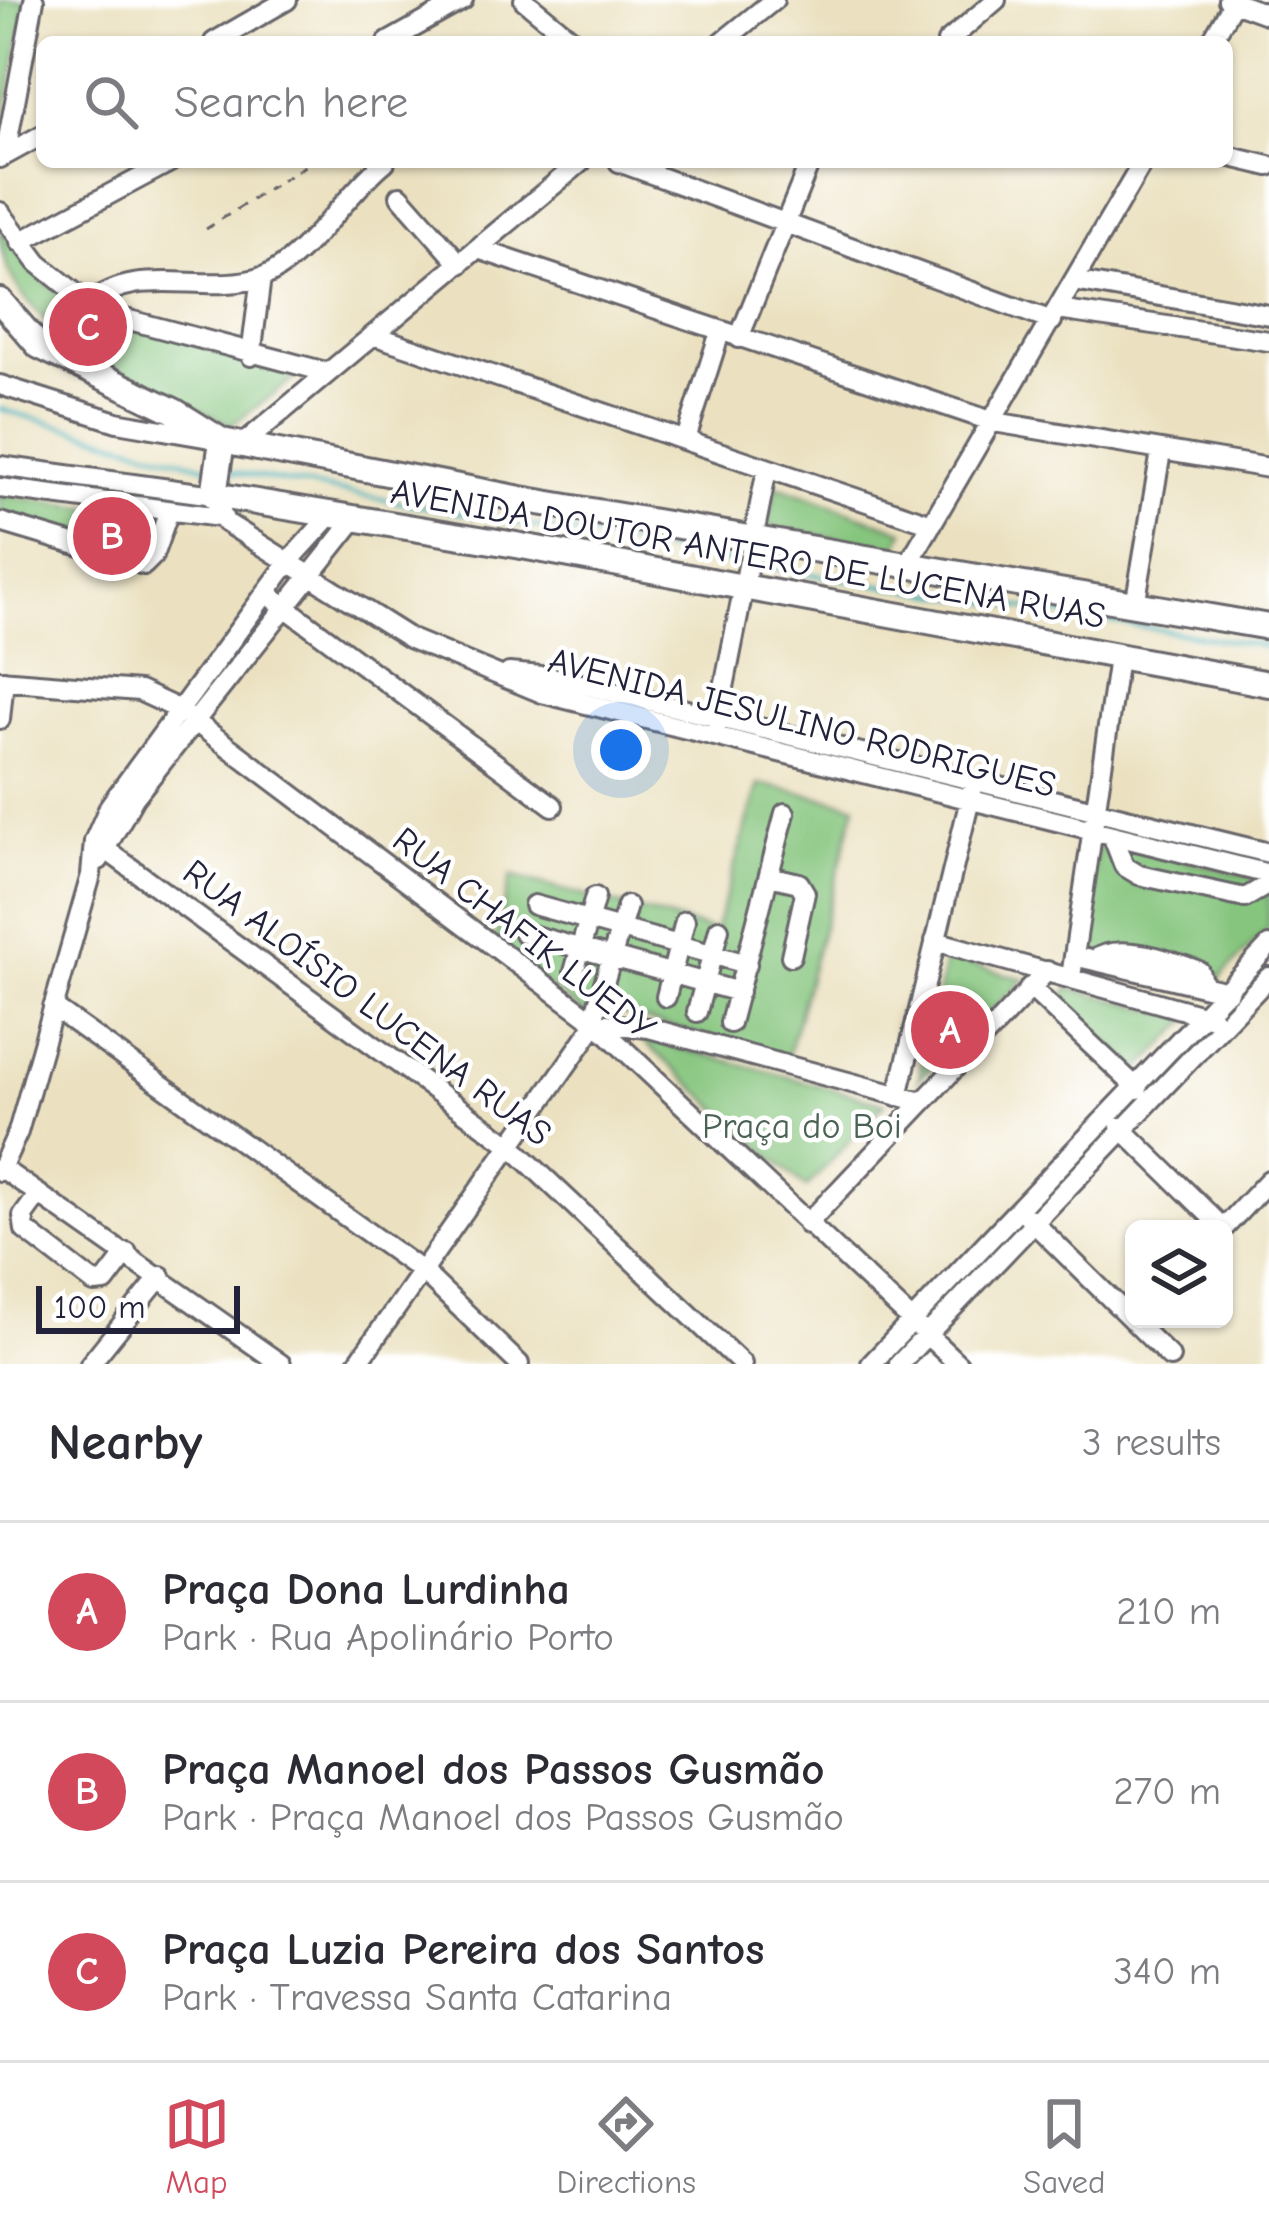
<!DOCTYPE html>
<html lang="en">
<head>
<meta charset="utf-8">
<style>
  :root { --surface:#fff; --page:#f7f7f7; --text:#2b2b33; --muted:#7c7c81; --line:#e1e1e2; --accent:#d1495b }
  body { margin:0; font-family:"Comic Neue",sans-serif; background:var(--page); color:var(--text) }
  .controls { position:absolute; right:36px; bottom:36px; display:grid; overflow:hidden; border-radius:18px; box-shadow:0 3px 9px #0004 }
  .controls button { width:108px; height:108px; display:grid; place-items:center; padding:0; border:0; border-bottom:3px solid var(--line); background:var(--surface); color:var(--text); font:60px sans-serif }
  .scale { position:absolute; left:36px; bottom:30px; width:204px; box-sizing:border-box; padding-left:12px; border:6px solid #22223b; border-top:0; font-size:33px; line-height:42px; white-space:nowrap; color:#22223b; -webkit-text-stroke:9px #fff; paint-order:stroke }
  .you { position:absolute; left:621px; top:750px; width:42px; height:42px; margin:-30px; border:9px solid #fff; border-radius:50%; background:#1a73e8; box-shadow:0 0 0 18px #1a73e833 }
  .badge { display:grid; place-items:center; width:78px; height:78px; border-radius:50%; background:var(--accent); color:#fff; font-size:39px; font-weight:700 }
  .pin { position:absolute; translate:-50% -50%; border:6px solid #fff; box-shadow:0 3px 12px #0006 }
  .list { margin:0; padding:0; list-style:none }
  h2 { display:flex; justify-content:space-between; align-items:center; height:156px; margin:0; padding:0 48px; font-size:51px }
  h2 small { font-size:39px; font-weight:400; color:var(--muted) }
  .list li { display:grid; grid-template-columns:78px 1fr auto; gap:36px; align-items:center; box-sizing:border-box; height:180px; padding:0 48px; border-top:3px solid var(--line) }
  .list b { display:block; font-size:45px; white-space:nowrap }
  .list p { margin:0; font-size:39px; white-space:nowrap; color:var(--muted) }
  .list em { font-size:39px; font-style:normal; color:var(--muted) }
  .icon { flex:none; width:66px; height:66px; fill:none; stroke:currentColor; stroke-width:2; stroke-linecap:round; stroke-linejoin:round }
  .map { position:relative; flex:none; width:1269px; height:1364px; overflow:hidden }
  .search { position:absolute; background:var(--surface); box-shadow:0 3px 9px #0004; left:36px; right:36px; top:36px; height:132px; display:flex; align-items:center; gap:30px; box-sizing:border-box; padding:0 42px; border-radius:18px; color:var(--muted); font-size:45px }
  .sheet { height:696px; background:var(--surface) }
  nav { display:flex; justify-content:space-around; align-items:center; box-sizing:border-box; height:168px; border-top:3px solid var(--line); background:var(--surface); font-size:33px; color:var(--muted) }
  nav a { display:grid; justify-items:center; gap:6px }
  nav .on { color:var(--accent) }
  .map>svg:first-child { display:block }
  .green { fill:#85c57d; stroke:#54745c; stroke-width:3 }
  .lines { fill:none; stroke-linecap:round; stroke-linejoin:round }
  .stream { stroke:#40b0b9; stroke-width:4.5 }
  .minor-casing { stroke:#68656a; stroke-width:24 }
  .major-casing { stroke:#68656a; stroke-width:30 }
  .path { stroke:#68656a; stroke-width:3; stroke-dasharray:9 9; stroke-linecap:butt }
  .minor { stroke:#fff; stroke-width:18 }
  .major { stroke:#fff; stroke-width:24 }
  .labels { text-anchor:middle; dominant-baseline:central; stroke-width:9; stroke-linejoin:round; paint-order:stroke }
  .street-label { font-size:36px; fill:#22223b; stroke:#fff }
  .park-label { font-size:36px; fill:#4a6355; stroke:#fff }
</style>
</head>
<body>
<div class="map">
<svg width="1269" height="1364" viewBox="0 0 1269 1364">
  <rect width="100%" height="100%" fill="#fff"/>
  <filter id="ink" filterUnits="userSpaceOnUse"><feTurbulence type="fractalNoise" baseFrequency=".00833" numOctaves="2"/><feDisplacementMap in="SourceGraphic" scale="24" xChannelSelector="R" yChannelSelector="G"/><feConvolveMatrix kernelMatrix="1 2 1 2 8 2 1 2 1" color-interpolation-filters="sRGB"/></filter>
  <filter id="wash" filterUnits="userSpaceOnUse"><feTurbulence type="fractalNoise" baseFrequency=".004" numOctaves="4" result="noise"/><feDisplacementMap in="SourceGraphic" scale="48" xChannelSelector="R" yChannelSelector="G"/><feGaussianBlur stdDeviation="2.7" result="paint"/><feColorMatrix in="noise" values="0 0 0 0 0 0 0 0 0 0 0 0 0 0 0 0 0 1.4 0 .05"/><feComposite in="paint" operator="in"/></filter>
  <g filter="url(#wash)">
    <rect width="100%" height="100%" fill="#ebe1c0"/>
    <path class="green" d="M1,0h26l-27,140v-129z
      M0,230l44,52 33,22 224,70 -69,51c-78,-39 -232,-93 -232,-195z
      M777,486l127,45 -8,19 -129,-24z
      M0,495l154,22 -14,38 -140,-42z
      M759,784l97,21 -69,253 -177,-47 -25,3 -92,-69 18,-69 204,55z
      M1099,839l170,42v47l-64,65 -123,-29z
      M946,958l79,21 -107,101z
      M1069,988l121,31 -51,51 -79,-68z
      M639,1037l246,66 -79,85z"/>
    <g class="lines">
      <path class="stream" d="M0,409l208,58
        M232,472l506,91
        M760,566l509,81"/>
    </g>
  </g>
  <g filter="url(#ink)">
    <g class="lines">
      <g class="minor-casing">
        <path id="minor" d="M524,0l51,42
          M1228,0l41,15
          M214,42l73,-42
          M388,42l75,-42
          M722,42l52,-42
          M947,42l49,-42
          M1211,42l24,-42
          M5,155l29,-155
          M1227,156l42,10
          M0,158l42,-23
          M619,162l433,159
          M400,196l60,68
          M0,212l38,51 61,49 227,60
          M20,242l150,-80
          M478,249l516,173 275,46
          M1074,281l195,34
          M89,305c47,-43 117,-9 173,-28 41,-14 86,-86 123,-115
          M1058,310l211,31
          M376,336l556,188
          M739,338l71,-176
          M251,356l10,-79
          M0,385l117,37 93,16
          M686,439l34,-107
          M244,443l337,-281
          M0,466l214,29 11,27 186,117 131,54 727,181
          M0,488l220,29
          M0,522l144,43 9,-9 16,-45
          M907,566l236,-404
          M273,598l280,208
          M1135,605l26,-153
          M509,673l43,4 717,176
          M0,680l139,11 39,18 418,314 362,341
          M0,719l4,-39
          M716,728l51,-259
          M1112,835l12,31 15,9 106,23 24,-14
          M94,841l416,304 232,219
          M99,860l35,-62 221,-279
          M769,876l30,7 6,10 -14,63
          M534,905l213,59
          M524,933l215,59
          M935,941l278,77
          M1074,956l154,36
          M1094,960c24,-19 78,1 105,11l5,15
          M574,972l21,-75
          M1071,977l47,-319
          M1030,987l108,102
          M666,997l19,-76
          M53,1007l370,265 96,92
          M697,1012l22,-83
          M593,1020l34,-114
          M596,1023l53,5 273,74
          M730,1023l55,-210
          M898,1096l74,-305
          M1120,1127l103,101
          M0,1167l281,197
          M0,1171l18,-39 73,-257 3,-34 16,-36 180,-245 41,-45
          M39,1194l-16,22 2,14 69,53 11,-1 22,-29
          M1029,1218l141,139
          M807,1224l240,-253
          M1223,1229l46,-49
          M90,1364l71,-88
          M357,1364l239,-341
          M871,1364l398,-418
          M899,1364l370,-387"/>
      </g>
      <g class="major-casing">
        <path id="major" d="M0,301l39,45 135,65 48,30 299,58 748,128
          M222,441l-8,54 302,50 753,139"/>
      </g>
      <path class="path" d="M206,229l105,-67"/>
      <use href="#minor" class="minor"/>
      <use href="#major" class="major"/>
    </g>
  </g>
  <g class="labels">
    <g class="street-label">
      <text transform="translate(748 554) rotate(10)">AVENIDA DOUTOR ANTERO DE LUCENA RUAS</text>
      <text transform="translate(802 723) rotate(14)">AVENIDA JESULINO RODRIGUES</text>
      <text transform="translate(524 934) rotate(38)">RUA CHAFIK LUEDY</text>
      <text transform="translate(367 1003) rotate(37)">RUA ALOÍSIO LUCENA RUAS</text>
    </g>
    <g class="park-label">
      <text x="802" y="1126">Praça do Boi</text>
    </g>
  </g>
</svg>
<div class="controls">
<button><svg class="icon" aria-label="layers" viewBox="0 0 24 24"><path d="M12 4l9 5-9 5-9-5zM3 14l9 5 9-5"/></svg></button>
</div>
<div class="scale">100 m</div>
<div class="you"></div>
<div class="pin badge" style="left:950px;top:1030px">A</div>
<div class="pin badge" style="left:112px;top:536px">B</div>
<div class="pin badge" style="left:88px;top:327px">C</div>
<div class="search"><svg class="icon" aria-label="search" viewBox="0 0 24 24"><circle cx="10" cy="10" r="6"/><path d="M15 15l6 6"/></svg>Search here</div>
</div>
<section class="sheet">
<h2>Nearby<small>3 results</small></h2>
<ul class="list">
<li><span class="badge">A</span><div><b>Praça Dona Lurdinha</b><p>Park · Rua Apolinário Porto</p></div><em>210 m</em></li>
<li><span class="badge">B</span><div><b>Praça Manoel dos Passos Gusmão</b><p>Park · Praça Manoel dos Passos Gusmão</p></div><em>270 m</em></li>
<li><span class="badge">C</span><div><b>Praça Luzia Pereira dos Santos</b><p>Park · Travessa Santa Catarina</p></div><em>340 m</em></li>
</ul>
</section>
<nav>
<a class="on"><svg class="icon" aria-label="map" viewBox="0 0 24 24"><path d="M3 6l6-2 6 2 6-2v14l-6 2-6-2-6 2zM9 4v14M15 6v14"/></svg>Map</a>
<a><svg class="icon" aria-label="directions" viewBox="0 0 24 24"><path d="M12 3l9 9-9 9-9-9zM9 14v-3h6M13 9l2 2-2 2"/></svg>Directions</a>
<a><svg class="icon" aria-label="saved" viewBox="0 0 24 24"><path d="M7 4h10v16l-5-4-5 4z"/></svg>Saved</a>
</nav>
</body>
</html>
